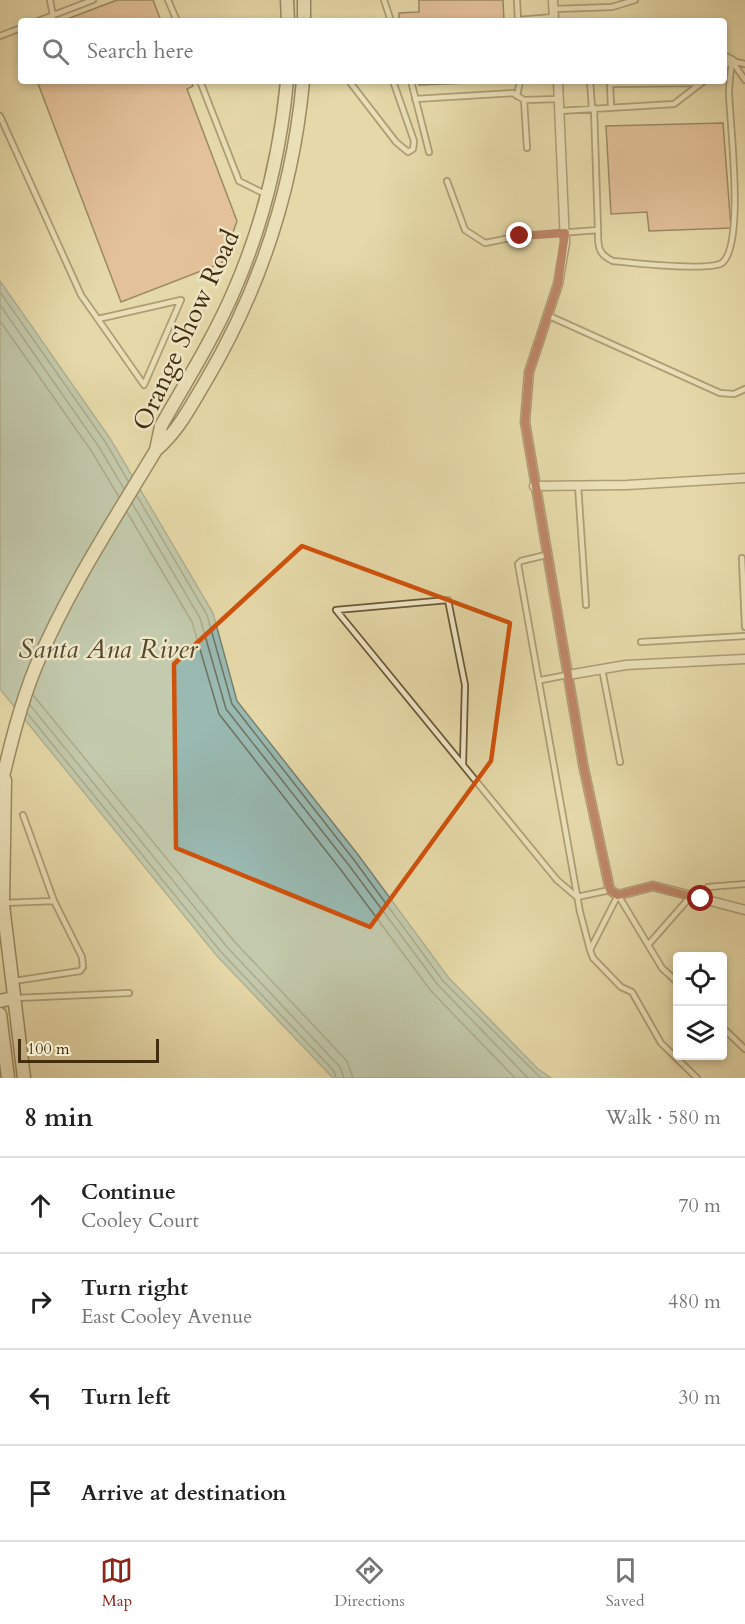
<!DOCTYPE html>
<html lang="en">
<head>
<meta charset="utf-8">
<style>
  :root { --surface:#fff; --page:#f2f2f2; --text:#222; --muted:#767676; --line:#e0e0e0; --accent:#8f2418 }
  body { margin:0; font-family:Cardo,serif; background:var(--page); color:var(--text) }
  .controls { position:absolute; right:18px; bottom:18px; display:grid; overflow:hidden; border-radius:6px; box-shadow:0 3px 9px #0003 }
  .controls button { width:54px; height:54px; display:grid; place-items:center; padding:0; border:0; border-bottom:2px solid var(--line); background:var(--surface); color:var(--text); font:30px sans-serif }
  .scale { position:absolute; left:18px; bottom:15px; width:141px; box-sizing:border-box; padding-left:6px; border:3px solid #422d0e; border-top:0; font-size:16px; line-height:21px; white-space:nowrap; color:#422d0e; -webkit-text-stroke:4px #efe6c7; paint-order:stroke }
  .stop { position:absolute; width:18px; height:18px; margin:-14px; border:4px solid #8f2418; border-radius:50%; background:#fff }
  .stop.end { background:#8f2418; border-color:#fff; box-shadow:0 2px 6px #0008 }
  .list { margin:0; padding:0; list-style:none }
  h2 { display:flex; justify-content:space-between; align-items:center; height:78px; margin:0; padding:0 24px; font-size:26px }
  h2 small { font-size:20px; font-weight:400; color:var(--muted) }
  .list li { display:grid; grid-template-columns:39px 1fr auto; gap:18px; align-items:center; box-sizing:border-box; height:96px; padding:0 24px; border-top:2px solid var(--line) }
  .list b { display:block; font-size:22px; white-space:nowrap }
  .list p { margin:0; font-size:20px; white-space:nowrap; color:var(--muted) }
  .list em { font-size:20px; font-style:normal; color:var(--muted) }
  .icon { flex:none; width:33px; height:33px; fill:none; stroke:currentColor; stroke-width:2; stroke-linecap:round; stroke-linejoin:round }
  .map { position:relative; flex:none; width:745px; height:1078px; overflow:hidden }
  .search { position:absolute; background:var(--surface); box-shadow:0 3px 9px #0003; left:18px; right:18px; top:18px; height:66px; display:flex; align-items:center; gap:15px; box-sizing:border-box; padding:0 21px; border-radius:6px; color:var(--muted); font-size:22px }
  .sheet { height:462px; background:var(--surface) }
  nav { display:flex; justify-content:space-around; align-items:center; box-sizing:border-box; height:84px; border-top:2px solid var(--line); background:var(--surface); font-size:16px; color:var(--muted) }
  nav a { display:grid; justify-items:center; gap:3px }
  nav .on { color:var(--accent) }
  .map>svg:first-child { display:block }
  .water { fill:#99b9b1; stroke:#768170; stroke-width:1.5 }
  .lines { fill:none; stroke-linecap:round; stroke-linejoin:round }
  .shore { stroke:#6e7360; stroke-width:1.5 }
  .building { fill:#dfa486; stroke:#422d0e; stroke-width:1.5 }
  .lane-casing { stroke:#6b5835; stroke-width:8 }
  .street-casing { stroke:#6b5835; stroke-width:11 }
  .secondary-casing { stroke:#422d0e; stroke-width:15 }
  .lane { stroke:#efe6c7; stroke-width:4.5 }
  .street { stroke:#efe6c7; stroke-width:8 }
  .secondary { stroke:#efe6c7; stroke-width:12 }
  .route { stroke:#8f2418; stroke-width:8 }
  .marked { fill:none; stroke:#cf520c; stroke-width:4.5; stroke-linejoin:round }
  .labels { text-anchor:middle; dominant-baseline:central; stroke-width:5; stroke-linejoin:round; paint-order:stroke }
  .street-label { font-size:26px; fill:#422d0e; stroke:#efe6c7 }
  .water-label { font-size:27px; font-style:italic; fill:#53492f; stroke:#efe6c7 }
</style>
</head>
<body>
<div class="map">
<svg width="745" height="1078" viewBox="0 0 745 1078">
  <rect width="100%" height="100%" fill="#e6d9a9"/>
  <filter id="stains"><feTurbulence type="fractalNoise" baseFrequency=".00333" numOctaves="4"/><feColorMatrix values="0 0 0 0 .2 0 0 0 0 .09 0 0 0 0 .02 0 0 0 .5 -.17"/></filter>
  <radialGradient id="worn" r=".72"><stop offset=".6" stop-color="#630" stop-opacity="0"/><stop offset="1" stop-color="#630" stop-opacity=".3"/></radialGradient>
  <path class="water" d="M0,281l111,159 102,173 24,88 122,155 89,121 90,92 13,9h-218l-116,-122 -217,-267z"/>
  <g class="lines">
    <path class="shore" d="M0,292l106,151 22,38
      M0,305l99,142 25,42
      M0,321l92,131 27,45
      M137,496l70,119 25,89 122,156 89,121 98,97
      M132,503l68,115 26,91 122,155 90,121 90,93
      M127,512l65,110 27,92 122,156 90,121 84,87
      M33,695l201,246 113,120 6,17
      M30,705l197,242 113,120 4,11
      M27,713l194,239 113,119 2,7"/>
  </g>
  <path class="building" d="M117,0h36l8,21h-99z
    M419,0h84l1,21h-105v-8l20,-1z
    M37,81h154l2,5 -6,3 50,132 -15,42 -101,39z
    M417,81h80v1l-78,3z
    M723,123l8,105 -82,3 -2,-19 -36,2 -5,-88z"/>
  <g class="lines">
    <g class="lane-casing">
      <path id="lane" d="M50,0l3,16
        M168,0l9,21
        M384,0l7,21
        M517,0l1,21
        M554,9l58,-2 23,-7
        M518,20l36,-3
        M38,21l55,-21
        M0,36l21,-8
        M732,61l13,19
        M724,66l8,-5 13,3
        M200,81l39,100 26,13
        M349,81l47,61 12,10 5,-3 1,-8 -21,-60
        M411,81l18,71
        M590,81l2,27
        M517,96l3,-15
        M415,99l98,-6 11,7 35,-1
        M524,100l3,48
        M611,107l-1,-23 91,-1
        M559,111l115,-7 30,-23
        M0,116l81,179 63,90 37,-85 -83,19
        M447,181l18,49 20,13 35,-7 78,-6 -4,-122
        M598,230c0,15 -1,24 15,31 19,2 96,10 109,2 23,-18 8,-138 7,-170 0,-11 2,-22 3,-32
        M547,315l173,78 14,1 11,-5
        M578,485l8,120
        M546,555l-25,6 -3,3 62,348 10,38 28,-55
        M742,558l3,69
        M641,642l104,-6
        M602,669l18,93
        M541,680l26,-5
        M463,764l2,-79 -17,-85 -112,10 221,270 20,17 33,-7
        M618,895l44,73 16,15
        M701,899l7,-12 37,-3
        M3,903l51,-2
        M648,945l43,-49
        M590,950l3,8 28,29 11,5 29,51 36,35
        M14,981l66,-10 3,-4 -1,-10 -28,-56 -31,-86
        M17,998l112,-5
        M722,1027l23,22"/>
    </g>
    <g class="street-casing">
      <path id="street" d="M553,0l1,21
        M724,57l8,4
        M558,81l7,162 -7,41 -29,88 -4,50 58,342 27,126 8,5 35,-9 92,24
        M534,486l93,-1 118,-7
        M568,675l58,-10 119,-6"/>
    </g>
    <g class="secondary-casing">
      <path id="secondary" d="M287,0l1,21
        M304,0v21
        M156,450c22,-19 33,-41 48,-66 56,-94 89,-194 99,-303
        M5,780l-2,125 21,173
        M0,789c10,-42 20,-84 36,-123 32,-76 78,-146 120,-216l5,-24c25,-44 52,-87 72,-133 30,-68 47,-139 54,-212
        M0,1001l14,-3
        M0,1014l8,64"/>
    </g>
    <use href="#lane" class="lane"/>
    <use href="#street" class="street"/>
    <use href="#secondary" class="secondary"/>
  </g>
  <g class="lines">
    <path class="route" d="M520,236l45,-3 -7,51 -29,88 -4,50 58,342 27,126 8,5 35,-9 48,13"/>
  </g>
  <path d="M0 0H745V1078H0ZM302,546l208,77 -19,138 -121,166 -194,-79 -2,-184z" fill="#e6d9a9" fill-opacity=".55" fill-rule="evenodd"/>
  <path class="marked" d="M302,546l208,77 -19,138 -121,166 -194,-79 -2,-184z"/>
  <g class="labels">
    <g class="street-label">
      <text transform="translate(186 330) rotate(-65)">Orange Show Road</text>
    </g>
    <g class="water-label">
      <text x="108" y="649">Santa Ana River</text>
    </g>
  </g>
  <rect width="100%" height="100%" filter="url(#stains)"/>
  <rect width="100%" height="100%" fill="url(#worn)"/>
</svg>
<div class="controls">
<button><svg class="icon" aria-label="locate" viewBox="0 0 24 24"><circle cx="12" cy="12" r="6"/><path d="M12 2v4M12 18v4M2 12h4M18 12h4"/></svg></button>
<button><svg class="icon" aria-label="layers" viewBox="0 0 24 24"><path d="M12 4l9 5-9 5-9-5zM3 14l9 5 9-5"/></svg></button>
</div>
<div class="scale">100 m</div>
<div class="stop" style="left:701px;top:899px"></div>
<div class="stop end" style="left:520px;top:236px"></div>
<div class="search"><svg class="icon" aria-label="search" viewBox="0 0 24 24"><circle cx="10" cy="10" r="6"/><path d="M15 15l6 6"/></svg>Search here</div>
</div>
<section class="sheet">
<h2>8 min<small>Walk · 580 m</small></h2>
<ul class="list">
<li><svg class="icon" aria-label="ahead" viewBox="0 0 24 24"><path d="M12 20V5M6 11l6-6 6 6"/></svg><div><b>Continue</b><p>Cooley Court</p></div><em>70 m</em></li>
<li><svg class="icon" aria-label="right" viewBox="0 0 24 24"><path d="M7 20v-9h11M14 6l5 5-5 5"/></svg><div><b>Turn right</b><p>East Cooley Avenue</p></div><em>480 m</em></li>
<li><svg class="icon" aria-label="left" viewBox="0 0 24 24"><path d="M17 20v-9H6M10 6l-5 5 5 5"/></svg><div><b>Turn left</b></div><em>30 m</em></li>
<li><svg class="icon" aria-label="arrive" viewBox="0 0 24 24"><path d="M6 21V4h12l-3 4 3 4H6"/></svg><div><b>Arrive at destination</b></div></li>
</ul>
</section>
<nav>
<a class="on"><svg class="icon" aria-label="map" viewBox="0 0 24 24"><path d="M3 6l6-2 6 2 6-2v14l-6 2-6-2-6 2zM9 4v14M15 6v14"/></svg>Map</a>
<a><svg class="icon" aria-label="directions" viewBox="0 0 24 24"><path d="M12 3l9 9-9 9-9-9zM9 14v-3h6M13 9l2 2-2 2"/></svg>Directions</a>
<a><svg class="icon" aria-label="saved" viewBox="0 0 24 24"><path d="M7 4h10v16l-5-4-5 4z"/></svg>Saved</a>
</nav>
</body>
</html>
